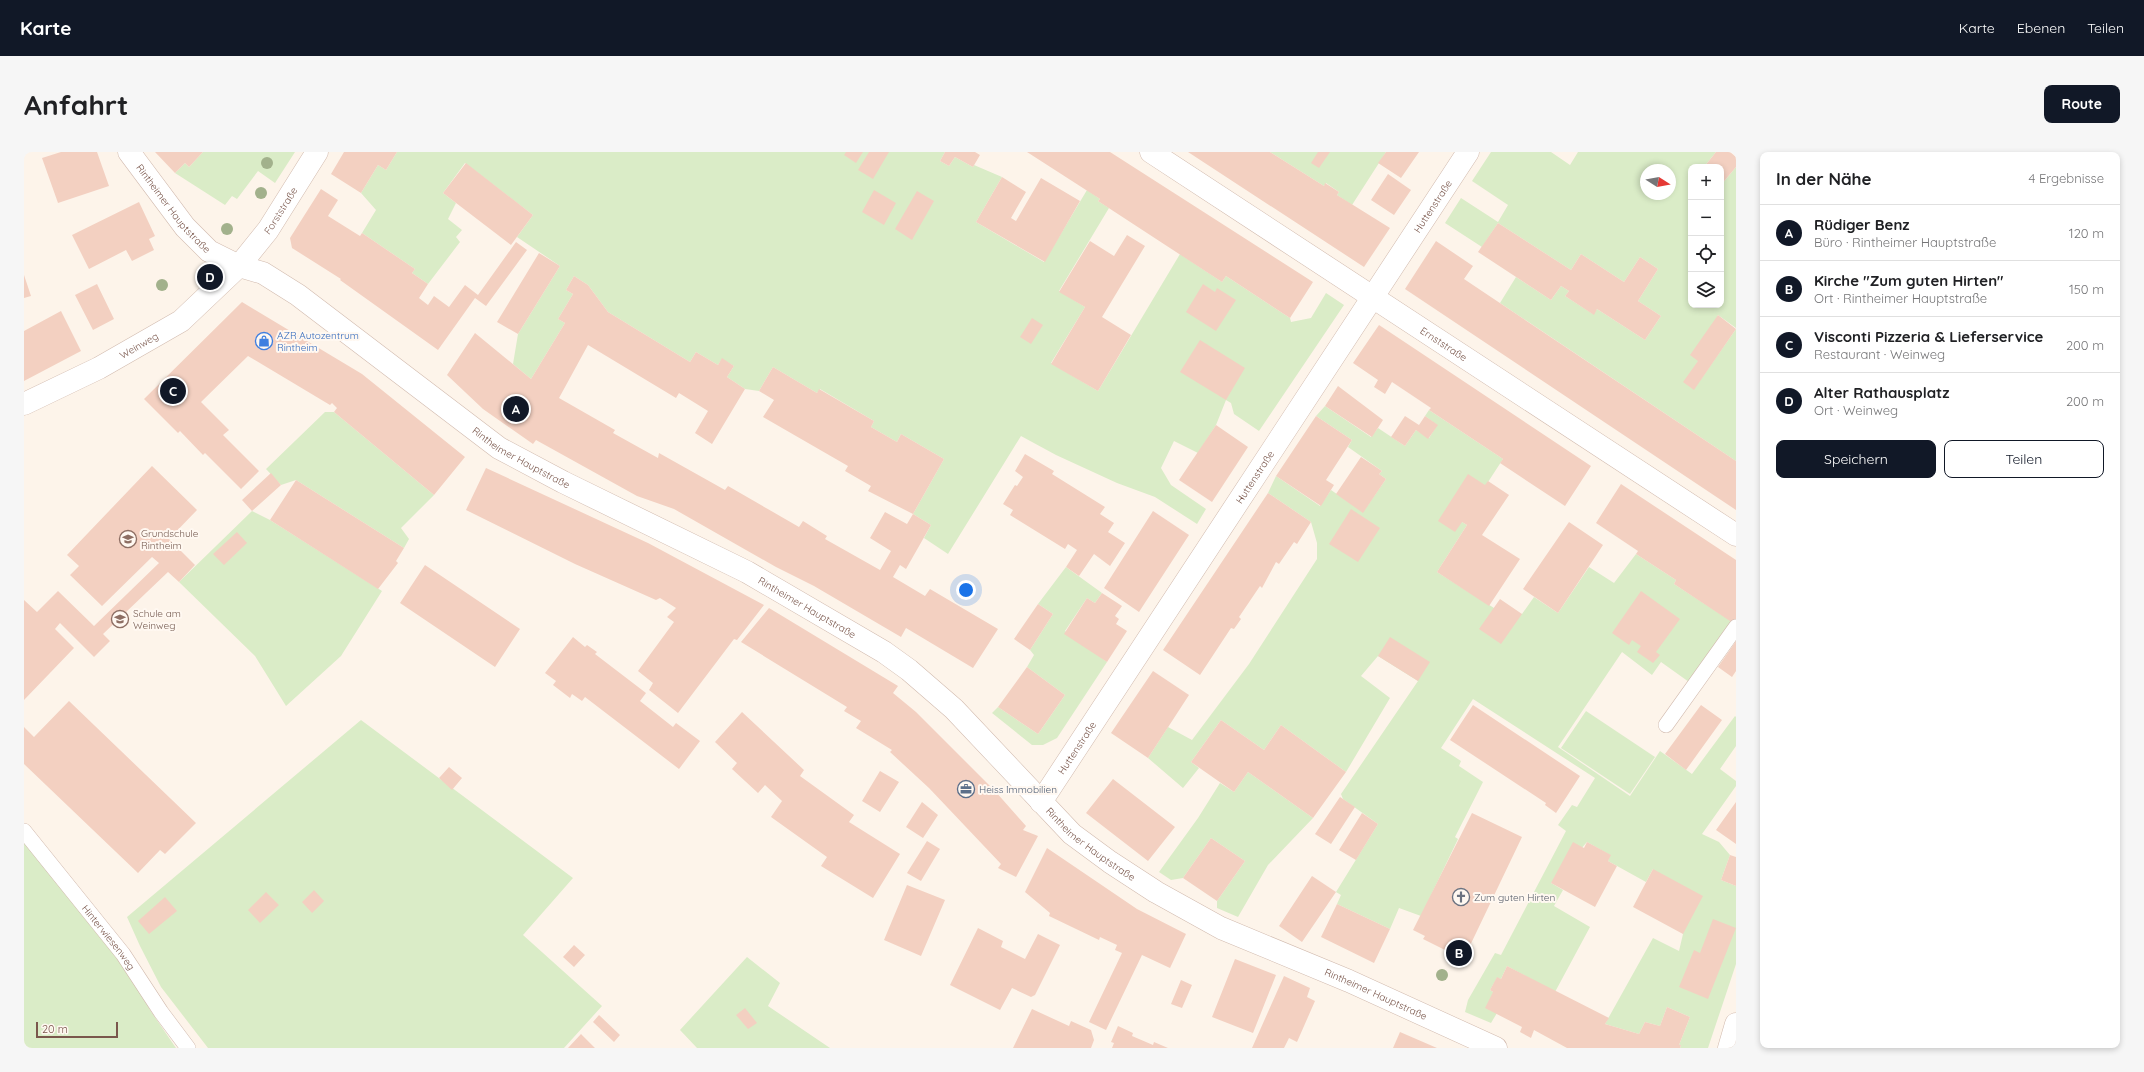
<!DOCTYPE html>
<html lang="de">
<head>
<meta charset="utf-8">
<style>
  :root { --surface:#fff; --page:#f6f6f6; --text:#202124; --muted:#757577; --line:#e0e0e0; --accent:#111827 }
  body { margin:0; font-family:Quicksand,sans-serif; background:var(--page); color:var(--text) }
  .controls { position:absolute; right:12px; top:12px; display:grid; overflow:hidden; border-radius:8px; box-shadow:0 2px 6px #0003 }
  .controls button { width:36px; height:36px; display:grid; place-items:center; padding:0; border:0; border-bottom:1px solid var(--line); background:var(--surface); color:var(--text); font:20px sans-serif }
  .compass { position:absolute; left:1616px; top:12px; width:36px; height:36px; border-radius:50%; background:var(--surface); box-shadow:0 2px 6px #0003; rotate:101deg }
  .scale { position:absolute; left:12px; bottom:10px; width:82px; box-sizing:border-box; padding-left:4px; border:2px solid #7a574c; border-top:0; font-size:11px; line-height:14px; white-space:nowrap; color:#7a574c; -webkit-text-stroke:3px #fff8f1; paint-order:stroke }
  .you { position:absolute; left:942px; top:438px; width:14px; height:14px; margin:-10px; border:3px solid #fff; border-radius:50%; background:#1a73e8; box-shadow:0 0 0 6px #1a73e833 }
  .badge { display:grid; place-items:center; width:26px; height:26px; border-radius:50%; background:var(--accent); color:#fff; font-size:13px; font-weight:700 }
  .pin { position:absolute; translate:-50% -50%; border:2px solid #fff; box-shadow:0 1px 4px #0006 }
  .list { margin:0; padding:0; list-style:none }
  h2 { display:flex; justify-content:space-between; align-items:center; height:52px; margin:0; padding:0 16px; font-size:17px }
  h2 small { font-size:13px; font-weight:400; color:var(--muted) }
  .list li { display:grid; grid-template-columns:26px 1fr auto; gap:12px; align-items:center; box-sizing:border-box; height:56px; padding:0 16px; border-top:1px solid var(--line) }
  .list b { display:block; font-size:15px; white-space:nowrap }
  .list p { margin:0; font-size:13px; white-space:nowrap; color:var(--muted) }
  .list em { font-size:13px; font-style:normal; color:var(--muted) }
  .actions { display:flex; gap:8px; padding:12px 16px }
  .actions a { flex:1; padding:9px 0; border:1px solid var(--accent); border-radius:8px; text-align:center; font-size:14px; color:var(--accent) }
  .actions .main { background:var(--accent); color:#fff }
  .icon { flex:none; width:22px; height:22px; fill:none; stroke:currentColor; stroke-width:2; stroke-linecap:round; stroke-linejoin:round }
  .map { position:relative; flex:none; width:1712px; height:896px; overflow:hidden; border-radius:8px }
  header { display:flex; align-items:center; gap:24px; box-sizing:border-box; height:56px; padding:0 20px; background:var(--accent); color:#fff }
  header strong { font-size:19px }
  nav { display:flex; gap:22px; margin-inline-start:auto; font-size:14px }
  .intro { display:flex; align-items:center; justify-content:space-between; box-sizing:border-box; height:96px; padding:0 24px }
  h1 { margin:0; font-size:28px }
  .button { padding:10px 18px; border-radius:8px; background:var(--accent); color:#fff; font-size:14px; font-weight:700 }
  main { display:flex; gap:24px; padding:0 24px }
  aside { flex:1; background:var(--surface); border-radius:8px; box-shadow:0 2px 6px #0003 }
  .map>svg:first-child { display:block }
  .green { fill:#daecc7; fill-rule:evenodd }
  .building { fill:#f3d0c1 }
  .lines { fill:none; stroke-linecap:round; stroke-linejoin:round }
  .lane-casing { stroke:#d1baae; stroke-width:16 }
  .street-casing { stroke:#d1baae; stroke-width:23 }
  .lane { stroke:#fff; stroke-width:15 }
  .street { stroke:#fff; stroke-width:22 }
  .tree { fill:#a2b18c }
  .labels { text-anchor:middle; dominant-baseline:central; stroke-width:4; stroke-linejoin:round; paint-order:stroke }
  .street-label { font-size:10px; fill:#7a574c; stroke:#fff8f1 }
  .shop-label { font-size:10px; fill:#366cbe; stroke:#fff8f1; text-anchor:start }
  .education-label { font-size:10px; fill:#785e54; stroke:#fff8f1; text-anchor:start }
  .service-label { font-size:10px; fill:#4e5e75; stroke:#fff8f1; text-anchor:start }
  .worship-label { font-size:10px; fill:#5b616d; stroke:#fff8f1; text-anchor:start }
</style>
</head>
<body>
<header>
<strong>Karte</strong>
<nav><a>Karte</a><a>Ebenen</a><a>Teilen</a></nav>
</header>
<div class="intro"><h1>Anfahrt</h1><a class="button">Route</a></div>
<main>
<div class="map">
<svg width="1712" height="896" viewBox="0 0 1712 896">
  <rect width="100%" height="100%" fill="#fdf4ea"/>
  <path class="green" d="M179,0h92l-20,31 -17,-12 -21,28 -5,-3 -7,9 -50,-32 10,-10 4,4z
    M373,0h548l-5,9 9,5 6,-9 18,10 1,-2 28,12 -26,45 68,40 43,-72 13,9 -2,2 11,7 -50,83 26,16 -34,56 47,28 82,-137 42,28 4,-6 64,42 1,4 20,-4 15,-25 18,12 -85,126 -25,-17 -3,-11 -5,-3 -10,25 -18,28 -24,-12 -13,27 10,17 35,24 -9,15 -42,-27 -38,-14 -61,-28 -35,-19 -73,118 -24,-16 7,-13 -18,-11 31,-55 -43,-25 -4,8 -26,-15 3,-6 -54,-32 -3,4 -44,-26 -14,24 -14,-2 -18,-12 7,-11 -12,-7 -4,6 -22,-13 -6,10 -82,-50 -20,-27 -14,-9 -8,14 7,4 -15,25 7,4 -34,56 -18,-15 5,-30 42,-68 -43,-29 16,-22 -68,-52 -22,30 13,10 -8,16 14,11 -6,7 4,5 -32,42 -16,-11 3,-4 -53,-36 14,-23 -15,-17 17,-28 8,5z
    M1246,0h116l-34,53 -15,-10 2,-3 -13,-9 -2,3z
    M1467,0h60l19,13 8,-13h138l-12,15h-13v138h30v-120l15,-18v161l-18,-13 -20,46 -4,28 42,-60v132l-236,-158 16,-26 35,23 10,-14 8,5 -4,5 28,18 4,-5 48,31 16,-24 -23,-15 20,-32 -18,-12 -16,25 -43,-28 -10,16 -73,-47 -16,24 -37,-24 16,-25 37,24 10,-17 -36,-24zM1622,18h24v24h-24z
    M1301,254l46,31 7,-9 27,18 11,-16 13,8 8,-13 -12,-9 4,-6 74,49 -41,63 5,3 -30,47 57,36 28,6 12,-17 24,16 31,-46 25,16 22,-29 40,26 -2,4 57,37 -42,61 -28,-20 -9,13 -30,-23 -64,95 72,49 30,-45 32,23 43,-58 1,1v29l-16,23 16,12v5l-34,48 17,8 11,13 -9,25 15,6v78l-28,84h-28l1,-3h-2l11,-28 -23,-10 -7,19 -15,-4 -6,12 -34,-10 48,-86 26,13 4,-17 -30,-65 -7,13 -38,-21 2,-6 -23,-13 -36,41 12,7 -9,16 36,21 -35,65 -48,-26 -6,13 -4,-1 -7,12 3,2 4,21 -6,10 -26,-11 3,-12 27,-47 6,2 65,-124 -8,-6 14,-20 5,2 18,-29 -122,-79 -32,49 20,13 -2,5 24,16 -28,55 3,2 -37,77 -22,-8 -9,21 -53,-25 4,-9 -5,-3 42,-68 -35,-25 -2,-5 77,-113 -40,-25 -17,20 29,22 -44,74 -65,-47 -17,25 -43,-30 -30,42 8,6 -16,20 -35,-30 20,-31 24,13 57,-76 68,-105v-16l-6,-21 -43,-29 8,-17 44,30 11,-16 32,22 23,-33 -7,-5 3,-3 -34,-24 4,-7 -36,-24z
    M301,260h9l100,83 -33,33 8,11 -5,9 -108,-68 -15,5 -15,-16z
    M228,359l18,9 112,71 -41,65 -55,50 -31,-50 -76,-74z
    M1042,415l36,26 -7,10 -8,-5 -22,33 42,31 -50,76 -14,7h-11l-40,-32 6,-6 40,27 27,-39 -38,-28 7,-12 -4,-5 23,-36 -15,-10z
    M1562,559l69,46 -25,37 -69,-46z
    M337,568l212,158 -50,57 79,71 -38,42h-356l-47,-61 -21,-41 -13,-29z
    M1224,620l65,46 -45,47 -30,52 -21,-9v-7l28,-40 -34,-23 -28,40 -12,2 -12,-8 39,-54 22,-35 14,9z
    M0,689l101,123 25,46 26,38h-152z
    M723,805l33,26 -12,23 62,42h-133l-17,-18z"/>
  <path class="building" d="M37,0h36l12,34 -51,17 -16,-45z
    M131,0h48l-14,15 -4,-4 -10,10z
    M320,0h53l-11,18 -8,-5 -17,28 -30,-19z
    M822,0h17l-7,11 -12,-8z
    M845,0h20l-16,27 -15,-9z
    M921,0h30l5,3 -7,12 -18,-10 -6,9 -9,-5z
    M1003,0h83l203,130 -23,36 -64,-42 -4,6 -124,-81 2,-2z
    M1164,0h82l54,34 1,-3 14,9 -2,3 53,33 -26,39z
    M1294,0h12l-11,16 -8,-5z
    M1362,0h33l-18,26 -23,-15z
    M1692,0h14l6,5v10l-15,18v-18h-17z
    M442,11l67,52 -22,30 -68,-52z
    M1364,22l23,16 -17,25 -23,-15z
    M978,25l24,15 -15,26 5,3 25,-43 39,23 -35,61 -69,-40z
    M297,37l17,11 -10,16 32,20 2,-3 53,36 -3,4 16,11 -9,14 9,7 6,-9 15,11 16,-22 13,10 38,-53 11,8 -41,56 -11,-8 -37,52 -98,-70 1,-1 -49,-31 -2,-10z
    M850,38l22,13 -12,22 -22,-13z
    M893,39l17,10 -22,39 -17,-11z
    M115,50l16,34 -6,3 5,11 -22,11 -6,-11 -37,19 -17,-34z
    M1474,71l73,47 10,-16 43,28 16,-25 18,12 -20,32 23,15 -16,24 -48,-31 -3,6 -29,-19 4,-5 -8,-5 -10,14 -73,-48z
    M1103,83l18,11 -43,71 29,18 -33,56 -47,-27 34,-57 -26,-15 31,-51 24,15z
    M1412,89l37,25 -9,13 272,182v49l-331,-221z
    M515,101l21,13 -42,68 -21,-12z
    M0,123l7,21 -7,2z
    M550,124l14,9 20,27 82,50 6,-10 22,13 4,-7 12,8 -7,11 18,12 -33,55 -17,-11 13,-22 -29,-18 -3,5 -88,-53 -29,53 56,32 -2,3 45,25 1,-5 66,37 3,-4 71,41 4,-6 24,15 -2,3 55,31 11,-19 -21,-13 15,-26 22,12 6,-10 18,11 -25,44 -6,-4 -7,12 32,19 5,-7 68,40 -25,39 -67,-40 -5,9 -87,-51 -38,-19 -102,-58 -37,-13 -101,-56 -3,4 -50,-35 -36,-34 28,-42 56,46 34,-56 -7,-4 15,-25 -7,-4z
    M73,132l17,35 -21,11 -18,-35z
    M1179,132l12,8 2,-4 19,12 -20,31 -30,-19z
    M218,150l120,72 103,83 -31,38 -100,-83 3,-4 -5,-5 -2,2 -82,-49 -47,46 28,28 -6,5 36,36 -18,18 -36,-36 -2,2 -23,-24 -2,2 -34,-34z
    M37,159l20,40 -57,30v-50z
    M1694,163l18,14 -42,61 -11,-8 15,-21 -8,-6z
    M1008,166l11,7 -12,19 -11,-7z
    M1355,173l212,141 -26,40 -65,-43 3,-4 -74,-49 2,-2 -39,-26 -7,12 -11,-7 4,-7 -25,-17z
    M1176,188l45,28 -19,32 -46,-28z
    M749,215l44,26 2,-4 55,32 -3,6 26,15 4,-8 43,25 -31,55 -45,-23 3,-5 -26,-15 3,-5 -85,-49 11,-17 -15,-9z
    M1314,234l45,34 -11,17 -47,-31z
    M1292,264l36,24 -26,40 8,5 -13,21 -45,-30z
    M1381,264l14,9 6,-9 13,9 -10,14 -12,-9 -11,16 -14,-9z
    M1192,273l32,22 -36,55 -33,-22z
    M1001,302l29,17 -2,3 53,33 -5,7 14,9 -6,9 17,11 -15,23 -16,-12 -15,22 -13,-9 11,-17 -9,-6 -3,5 -55,-34 3,-5 -10,-6 12,-19 2,1 6,-9 -8,-6z
    M1337,305l21,14 -3,3 7,5 -23,34 -27,-19z
    M128,314l45,44 -28,29 26,26 -16,17 -11,-10 -65,62 7,7 -16,16 -34,-34 -5,6 19,19 -50,52v-100l13,12 21,-21 36,35 65,-63 -7,-6 -50,49 -32,-31 9,-9 -12,-11z
    M462,316l162,75 116,62 -27,35 -3,-1 -56,74 -29,-23 4,-7 -15,-12 36,-49 -7,-5 9,-9 -16,-10 -4,2 -81,-36 -109,-54z
    M247,321l10,12 -29,26 -10,-11z
    M1444,322l17,11 3,-4 21,14 -27,40 38,24 -31,47 -52,-34 30,-47 -5,-3 -7,10 -17,-11z
    M272,328l108,68 -8,13 2,2 -20,26 -108,-69z
    M1597,332l115,76v65l-62,-41 2,-4 -40,-26 2,-3 -42,-28z
    M1244,341l43,29 -14,22 -3,-2 -15,22 -3,-2 -14,26 -2,-2 -21,31 2,2 -7,10 -3,-1 -31,47 -37,-25z
    M1327,357l29,19 -22,34 -29,-18z
    M1129,359l36,24 -50,77 -35,-24z
    M1545,370l34,23 -45,68 -35,-24z
    M213,380l10,11 -23,22 -11,-11z
    M401,413l95,64 -25,38 -95,-64z
    M1617,439l39,28 -24,33 4,3 -7,8 -16,-11 4,-6 -9,-6 -3,5 -17,-12z
    M1078,441l20,13 -7,10 4,3 -3,5 11,7 -20,31 -43,-28 23,-36 8,5z
    M1476,447l22,15 -21,30 -22,-15z
    M1014,452l15,10 -23,36 -16,-11z
    M745,456l129,78 -5,7 23,19 79,79 31,35 -3,4 15,6 -22,41 -18,-9 3,-4 -72,-76 -39,-36 2,-2 -36,-22 5,-7 -17,-10 3,-4 -106,-65z
    M549,485l12,10 2,-2 10,7 -2,2 51,39 -6,8 33,26 3,-4 24,18 -21,28 -94,-72 -3,4 -10,-7 -2,4 -17,-13 3,-4 -11,-8z
    M1366,485l40,25 -12,19 -40,-25z
    M1712,489v30l-4,6 -14,-10z
    M1003,515l38,28 -27,39 -40,-27z
    M1129,519l36,24 -41,63 -37,-25z
    M45,549l127,122 -31,31 -5,-4 -22,23 -114,-109v-37l10,10z
    M1449,553l107,71 -24,37 -11,-8 1,-2 -96,-63z
    M1677,553l21,15 -36,50 -21,-16z
    M718,560l62,58 -4,6 54,39 -5,7 51,32 -27,44 -52,-32 6,-9 -56,-40 11,-16 -17,-16 -7,8 -26,-24 5,-6 -22,-21z
    M1197,568l43,30 17,-25 65,47 -33,46 -65,-46 -14,20 -43,-30z
    M425,615l13,11 -10,12 -13,-12z
    M856,619l19,11 -19,30 -18,-11z
    M1089,627l62,48 -27,34 -62,-48z
    M1316,645l15,10 -24,37 -16,-10z
    M898,650l16,13 -15,23 -17,-11z
    M1712,650v42l-20,-14z
    M1338,661l16,11 -22,36 -17,-10z
    M1448,661l50,24 -57,119 -12,-6 -2,3 -28,-14 2,-3 -12,-6z
    M1187,686l34,23 -28,40 -34,-23z
    M903,689l13,8 -19,32 -14,-8z
    M1549,690l11,6 3,-6 24,13 -3,6 9,5 -22,41 -44,-24z
    M1023,696l90,61 49,25 -16,34 -28,-13 -36,75 -17,-8 33,-69 -7,-3 2,-5 -17,-8 -1,3 -50,-24 1,-3 -25,-21z
    M1706,703l6,2v29l-15,-6z
    M1629,717l50,27 -20,38 -50,-27z
    M1288,724l24,16 -34,50 -23,-16z
    M883,733l38,15 -24,56 -37,-16z
    M290,738l10,11 -12,12 -10,-11z
    M242,740l13,13 -19,18 -12,-13z
    M141,745l12,14 -28,23 -11,-13z
    M1313,752l53,25 -16,34 -53,-26z
    M1689,767l23,9 -28,71 -29,-12 15,-37 6,3z
    M954,776l25,13 -2,6 24,12 13,-25 22,11 -25,50 -4,2 -19,-9 -12,22 -50,-25z
    M550,793l11,10 -11,12 -11,-10z
    M1211,807l41,16 -23,58 -41,-16z
    M1483,814l102,52 -4,6 34,10 6,-12 15,4 7,-19 23,10 -11,28h2l-1,3h-113l-33,-18 -3,8 -11,-6 2,-5 -37,-19 8,-16 -3,-2 7,-13 4,2z
    M1260,824l26,12 -3,9 8,4 -18,41 -8,-4 -5,10h-32z
    M1157,828l11,5 -10,23 -11,-4z
    M721,856l12,15 -9,6 -12,-14z
    M1008,857l37,17 2,-5 20,9 3,10 -3,8h-78z
    M575,863l21,20 -6,7 -21,-20z
    M1094,874l15,7 -1,3 21,9 1,-3 14,6h-56l2,-5 -3,-1z
    M1376,880l37,16h-44z
    M557,882l14,14h-27z"/>
  <g class="lines">
    <g class="lane-casing">
      <g id="lane">
        <path d="M1642,573l70,-98"/>
        <path id="s1" d="M0,679l99,123 38,58 27,36"/>
      </g>
    </g>
    <g class="street-casing">
      <g id="street">
        <path id="s2" d="M105,0l56,75 24,24 30,15 24,7 35,22 201,153 64,34 184,90 137,80 25,18 45,39 118,125 38,28 46,30 65,36 128,53 147,67"/>
        <path id="s3" d="M1127,0l585,383"/>
        <path id="s4" d="M0,252l75,-36 82,-47 58,-55 29,-36 49,-78"/>
        <path id="s5" d="M1017,650l427,-650"/>
        <path d="M1705,896l7,-24"/>
      </g>
    </g>
    <use href="#lane" class="lane"/>
    <use href="#street" class="street"/>
  </g>
  <g class="tree">
    <circle cx="243" cy="11" r="6"/>
    <circle cx="237" cy="41" r="6"/>
    <circle cx="203" cy="77" r="6"/>
    <circle cx="138" cy="133" r="6"/>
    <circle cx="1418" cy="823" r="6"/>
  </g>
  <defs>
    <g id="shop-ring" transform="scale(0.9)"><circle r="9.5" fill="#fff8f1" stroke="#3f7fe0" stroke-width="1.5"/><path d="M-5-2.5h2.3a2.7 3.5 0 0 1 5.4 0H5L5.5 6h-11ZM-1.5-2.5h3a1.5 2.3 0 0 0-3 0Z" fill="#3f7fe0"/></g>
    <g id="school-ring" transform="scale(0.9)"><circle r="9.5" fill="#fff8f1" stroke="#8d6e63" stroke-width="1.5"/><path d="M0-5L7-2L0 1L-7-2ZM-4 1L0 2.5L4 1V4Q0 6-4 4Z" fill="#8d6e63"/></g>
    <g id="office-ring" transform="scale(0.9)"><circle r="9.5" fill="#fff8f1" stroke="#5c6f8a" stroke-width="1.5"/><path d="M-6-3h4V-5.5h4V-3h4V5H-6ZM-1-4.5V-3h2v-1.5ZM-6 0V1H6V0Z" fill="#5c6f8a"/></g>
    <g id="church-ring" transform="scale(0.9)"><circle r="9.5" fill="#fff8f1" stroke="#6b7280" stroke-width="1.5"/><path d="M-1.2-6h2.4v3.5h3.3v2.4h-3.3V6h-2.4V-.1h-3.3v-2.4h3.3Z" fill="#6b7280"/></g>
  </defs>
  <g fill-rule="evenodd">
    <use href="#shop-ring" x="240" y="189"/>
    <use href="#school-ring" x="104" y="387"/>
    <use href="#school-ring" x="96" y="467"/>
    <use href="#office-ring" x="942" y="637"/>
    <use href="#church-ring" x="1437" y="745"/>
  </g>
  <g class="labels">
    <g class="street-label">
      <text stroke="none"><textPath href="#s5" startOffset="713">Huttenstraße</textPath></text>
      <text stroke="none"><textPath href="#s2" startOffset="72">Rintheimer Hauptstraße</textPath></text>
      <text stroke="none"><textPath href="#s4" startOffset="327">Forststraße</textPath></text>
      <text stroke="none"><textPath href="#s3" startOffset="350">Ernststraße</textPath></text>
      <text stroke="none"><textPath href="#s4" startOffset="129">Weinweg</textPath></text>
      <text stroke="none"><textPath href="#s2" startOffset="504">Rintheimer Hauptstraße</textPath></text>
      <text stroke="none"><textPath href="#s5" startOffset="389">Huttenstraße</textPath></text>
      <text stroke="none"><textPath href="#s2" startOffset="827">Rintheimer Hauptstraße</textPath></text>
      <text stroke="none"><textPath href="#s5" startOffset="65">Huttenstraße</textPath></text>
      <text stroke="none"><textPath href="#s2" startOffset="1199">Rintheimer Hauptstraße</textPath></text>
      <text stroke="none"><textPath href="#s1" startOffset="136">Hinterwiesenweg</textPath></text>
      <text stroke="none"><textPath href="#s2" startOffset="1523">Rintheimer Hauptstraße</textPath></text>
    </g>
    <g class="shop-label">
      <text x="253" y="183">AZR Autozentrum<tspan x="253" dy="12">Rintheim</tspan></text>
    </g>
    <g class="education-label">
      <text x="117" y="381">Grundschule<tspan x="117" dy="12">Rintheim</tspan></text>
      <text x="109" y="461">Schule am<tspan x="109" dy="12">Weinweg</tspan></text>
    </g>
    <g class="service-label">
      <text x="955" y="637">Heiss Immobilien</text>
    </g>
    <g class="worship-label">
      <text x="1450" y="745">Zum guten Hirten</text>
    </g>
  </g>
</svg>
<div class="controls">
<button>+</button>
<button>−</button>
<button><svg class="icon" aria-label="locate" viewBox="0 0 24 24"><circle cx="12" cy="12" r="6"/><path d="M12 2v4M12 18v4M2 12h4M18 12h4"/></svg></button>
<button><svg class="icon" aria-label="layers" viewBox="0 0 24 24"><path d="M12 4l9 5-9 5-9-5zM3 14l9 5 9-5"/></svg></button>
</div>
<svg class="compass" viewBox="-18 -18 36 36"><path d="M0-13l5 13h-10z" fill="#e53935"/><path d="M0 13l5-13h-10z" fill="#757577"/></svg>
<div class="scale">20 m</div>
<div class="you"></div>
<div class="pin badge" style="left:492px;top:257px">A</div>
<div class="pin badge" style="left:1435px;top:801px">B</div>
<div class="pin badge" style="left:149px;top:239px">C</div>
<div class="pin badge" style="left:186px;top:125px">D</div>
</div>
<aside>
<h2>In der Nähe<small>4 Ergebnisse</small></h2>
<ul class="list">
<li><span class="badge">A</span><div><b>Rüdiger Benz</b><p>Büro · Rintheimer Hauptstraße</p></div><em>120 m</em></li>
<li><span class="badge">B</span><div><b>Kirche &quot;Zum guten Hirten&quot;</b><p>Ort · Rintheimer Hauptstraße</p></div><em>150 m</em></li>
<li><span class="badge">C</span><div><b>Visconti Pizzeria &amp; Lieferservice</b><p>Restaurant · Weinweg</p></div><em>200 m</em></li>
<li><span class="badge">D</span><div><b>Alter Rathausplatz</b><p>Ort · Weinweg</p></div><em>200 m</em></li>
</ul>
<div class="actions"><a class="main">Speichern</a><a>Teilen</a></div>
</aside>
</main>
</body>
</html>
